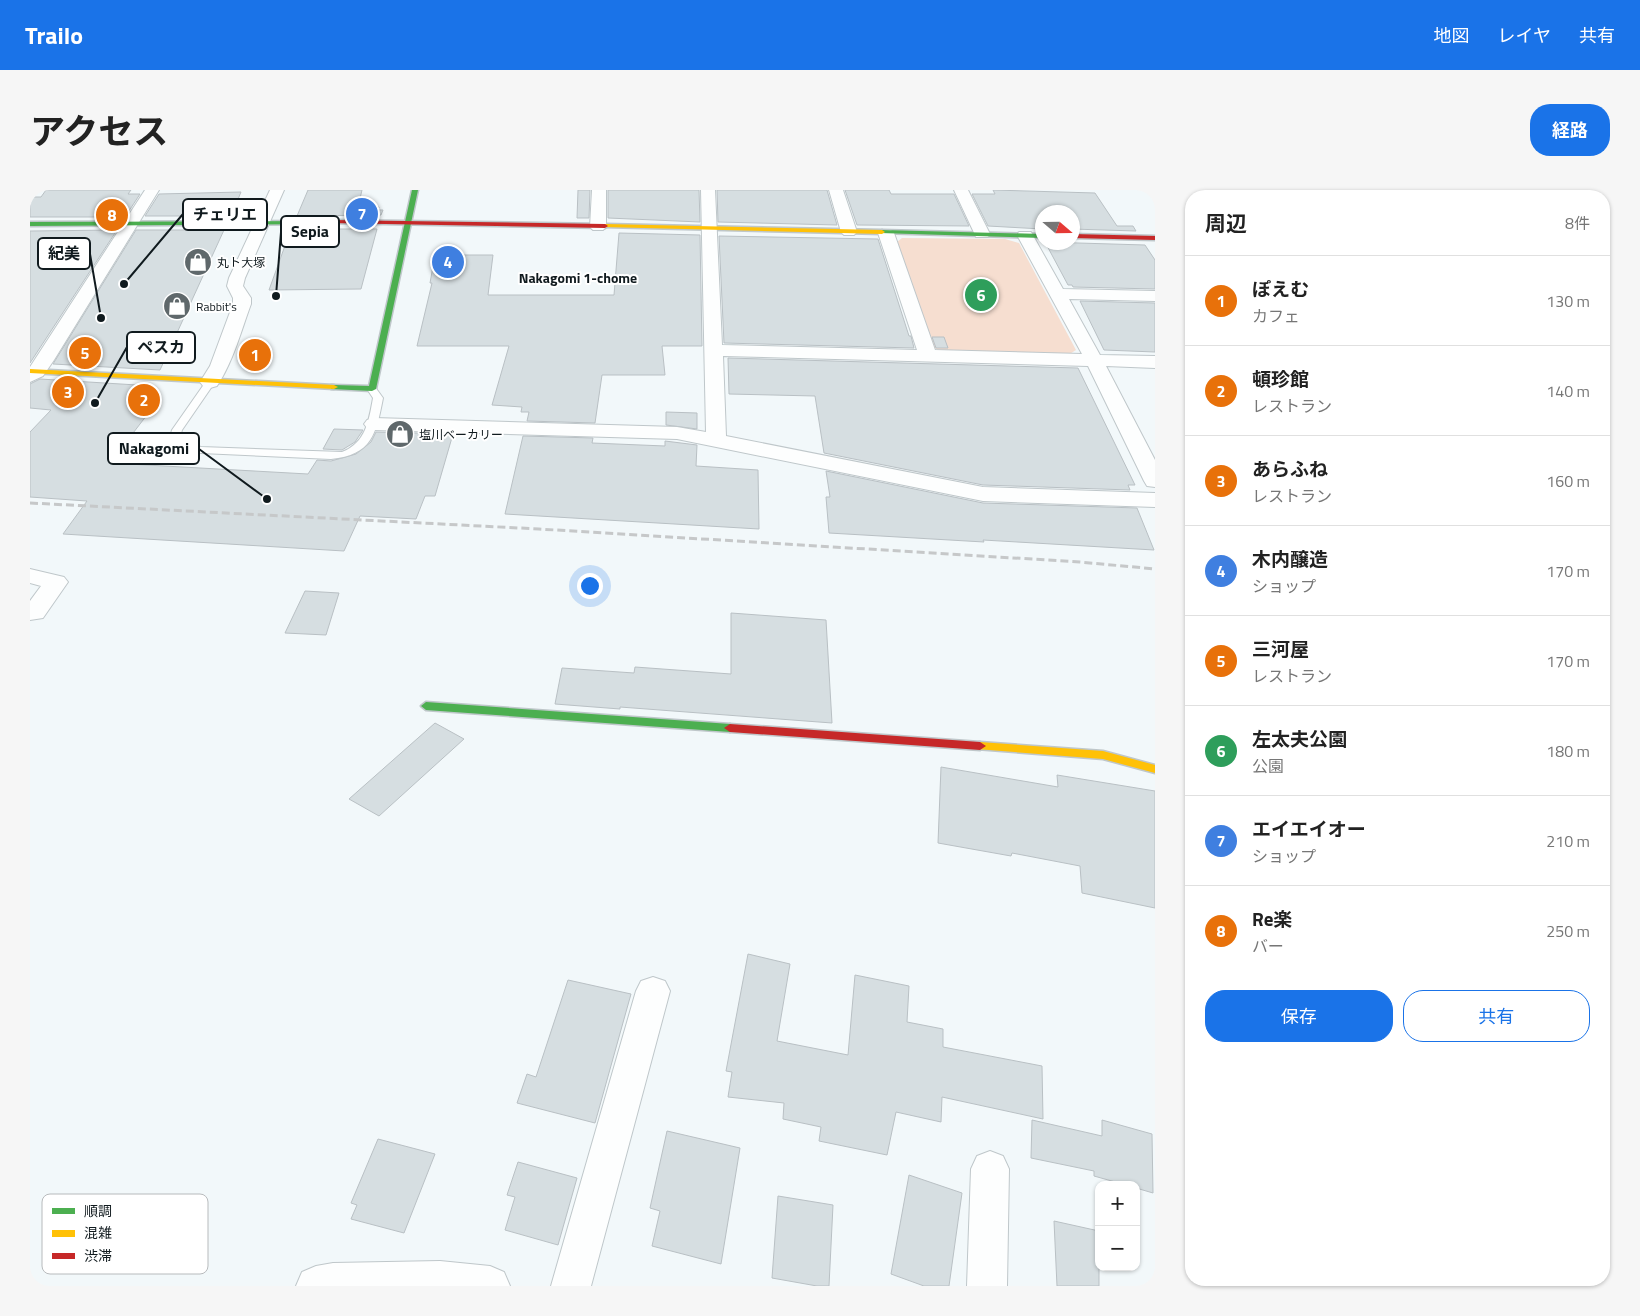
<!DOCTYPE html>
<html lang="ja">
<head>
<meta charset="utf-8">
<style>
  :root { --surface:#fff; --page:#f6f6f6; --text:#222; --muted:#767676; --line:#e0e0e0; --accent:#1a73e8 }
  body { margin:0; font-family:"Titillium Web","Noto Sans JP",sans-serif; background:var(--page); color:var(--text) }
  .controls { position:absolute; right:15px; bottom:15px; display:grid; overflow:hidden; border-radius:10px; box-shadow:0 1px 4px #0004 }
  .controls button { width:45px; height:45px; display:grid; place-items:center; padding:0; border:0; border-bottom:1px solid var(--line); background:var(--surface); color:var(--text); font:25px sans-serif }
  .compass { position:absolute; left:1005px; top:15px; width:45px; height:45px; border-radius:50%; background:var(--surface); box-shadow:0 1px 4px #0004; rotate:110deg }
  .you { position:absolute; left:559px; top:395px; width:18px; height:18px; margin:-12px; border:4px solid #fff; border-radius:50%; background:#1a73e8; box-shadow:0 0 0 8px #1a73e833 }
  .badge { display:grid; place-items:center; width:32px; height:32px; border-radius:50%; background:var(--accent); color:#fff; font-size:16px; font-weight:700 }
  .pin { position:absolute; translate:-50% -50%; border:2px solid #fff; box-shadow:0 1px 5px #0006 }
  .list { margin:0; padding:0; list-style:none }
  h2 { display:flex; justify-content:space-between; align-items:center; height:65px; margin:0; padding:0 20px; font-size:21px }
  h2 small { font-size:16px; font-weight:400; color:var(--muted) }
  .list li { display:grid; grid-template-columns:32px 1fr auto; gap:15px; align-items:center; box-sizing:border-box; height:90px; padding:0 20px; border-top:1px solid var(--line) }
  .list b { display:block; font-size:19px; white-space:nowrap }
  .list p { margin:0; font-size:16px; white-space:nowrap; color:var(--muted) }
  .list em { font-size:16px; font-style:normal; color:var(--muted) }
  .actions { display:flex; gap:10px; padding:15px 20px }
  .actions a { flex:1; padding:11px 0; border:1px solid var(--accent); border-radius:20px; text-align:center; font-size:18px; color:var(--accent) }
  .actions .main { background:var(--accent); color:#fff }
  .map { position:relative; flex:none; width:1125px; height:1096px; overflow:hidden; border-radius:20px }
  header { display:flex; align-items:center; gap:30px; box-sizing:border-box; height:70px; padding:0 25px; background:var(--accent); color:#fff }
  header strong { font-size:24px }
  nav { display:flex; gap:28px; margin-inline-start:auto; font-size:18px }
  .intro { display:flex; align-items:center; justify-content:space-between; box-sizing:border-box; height:120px; padding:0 30px }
  h1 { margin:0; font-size:35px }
  .button { padding:12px 22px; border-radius:20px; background:var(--accent); color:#fff; font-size:18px; font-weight:700 }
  main { display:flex; gap:30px; padding:0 30px }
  aside { flex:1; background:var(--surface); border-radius:20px; box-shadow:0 1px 4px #0004 }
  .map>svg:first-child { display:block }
  .green { fill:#f6ded0 }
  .building { fill:#d6dee1; stroke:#b9c0c4 }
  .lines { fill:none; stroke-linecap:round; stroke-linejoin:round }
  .lane-casing { stroke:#bfc7ca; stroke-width:2 }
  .street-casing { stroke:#bfc7ca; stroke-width:2 }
  .fast-casing { stroke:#bfc7ca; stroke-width:3 }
  .slow-casing { stroke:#bfc7ca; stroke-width:3 }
  .jam-casing { stroke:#bfc7ca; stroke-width:3 }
  .lane { fill:#fdfefe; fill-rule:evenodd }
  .street { fill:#fdfefe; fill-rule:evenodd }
  .fast { fill:#4caf50; fill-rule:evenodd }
  .slow { fill:#ffc107; fill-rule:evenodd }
  .jam { fill:#c62828; fill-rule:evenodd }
  .rail { stroke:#c6c8c9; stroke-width:3; stroke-dasharray:8 4; stroke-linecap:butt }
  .labels { text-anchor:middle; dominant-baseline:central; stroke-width:4; stroke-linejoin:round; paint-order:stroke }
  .far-poi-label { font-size:12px; fill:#101a1e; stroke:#fff; text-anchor:start }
  .far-neighbourhood-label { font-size:14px; font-weight:bold; fill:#101a1e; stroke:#fff }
  .key { fill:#fff; stroke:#b7babc; stroke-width:1 }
  .key-label { font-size:14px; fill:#101a1e }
  .leader { fill:none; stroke:#101a1e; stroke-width:2 }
  .callout-dot { fill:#101a1e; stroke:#fff; stroke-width:2 }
  .callout { fill:#fff; stroke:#101a1e; stroke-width:2 }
  .callout-label { font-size:16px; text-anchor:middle; font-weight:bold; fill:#101a1e }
</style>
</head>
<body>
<header>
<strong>Trailo</strong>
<nav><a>地図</a><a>レイヤ</a><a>共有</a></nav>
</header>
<div class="intro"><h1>アクセス</h1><a class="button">経路</a></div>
<main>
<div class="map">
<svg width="1125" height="1096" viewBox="0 0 1125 1096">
  <rect width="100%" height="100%" fill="#f2f8fa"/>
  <path class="green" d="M872,48l103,1 14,4 57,107 -8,5 -127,-3 -8,-5 -36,-105z"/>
  <path class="building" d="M16,0h85l-3,4h12l-15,23h-95v-20h11z
    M278,0h54l-4,17h21l-1,3h5l-2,5 -84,1z
    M548,0h12l-1,28h-12z
    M578,0h91l1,32 -92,-4z
    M687,0h110l10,35 -119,-3z
    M815,0h44l2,4h63l15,32 -112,-1z
    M963,0l102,3 22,33h16l3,5 -64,-2v-17h-30v17l-54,-3 -16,-32h23z
    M211,2l-10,24h-86l14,-22z
    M261,39h86l-16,60 -92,1z
    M87,40l-87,133v-132z
    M106,40h88l-64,140 -107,-6z
    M589,43l81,2 2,111h-40l3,29h-63l-7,48 -68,-2 2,-9h-8l1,-5 -30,-2 17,-59h-92l15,-63h-2l5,-28h58l-5,40h126z
    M689,46l159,3 31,97h2l3,12 -190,-5z
    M1015,52l100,3 10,15v29l-82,-2 -1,-2h-4z
    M1050,111l75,2v49l-51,-2z
    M902,147h12l4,11h-12z
    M698,168l350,10 57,117h-7l2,5 -147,-5 -159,-32 -9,-57 -86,-2z
    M10,189l113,7 -3,7 10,5 -50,65 198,11 9,-14 14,1 25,-7 15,-12 5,-10 77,2 -18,62h-10l-9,23 -56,-3 -16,35 -281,-17 24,-33 -57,-4v-65l21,-22 -21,-2v-24z
    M636,222l31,1v16l-31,-4z
    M304,239l29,1 -8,12 -13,8 -19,-1z
    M493,246l70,2 -1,5 73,3v-5l32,4 -1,21 62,4 1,59 -254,-15z
    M796,281l157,32 154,5 17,42 -171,-10 1,2 -155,-9 -3,-36h4z
    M275,401l34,2 -13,42 -41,-2z
    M701,423l95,7 6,103 -212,-16v2l-65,-5 7,-36 72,5 1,-6 96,7z
    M405,533l29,16 -85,77 -30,-17z
    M911,577l117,20 -1,-12 98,16v117l-73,-15 -2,-27 -68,-13 -1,3 -73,-13z
    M718,764l42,10 -13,77 71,14 7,-80 54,11 -2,36 36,7v18l99,19 1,53 -101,-22 -1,25 -45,-10 -9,43 -68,-14 2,-14 -38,-8 1,-16 -56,-6 4,-25 -6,-1z
    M538,790l63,14 -36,129 -78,-20 10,-29 9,3z
    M1002,930l70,16v-16l50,14 1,59 -17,-5v-3h-10l-32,-9v-5l-63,-13z
    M637,941l73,17 -19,116 -69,-18 8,-35 -10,-3z
    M348,949l57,15 -31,79 -53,-14 6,-14 -6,-2z
    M488,972l59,16 -19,67 -53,-15 10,-33 -8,-2z
    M879,985l53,18 -13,93h-25l-33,-12z
    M748,1006l55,9 -4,81h-12l-45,-8z
    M1024,1031l45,10v55h-42z"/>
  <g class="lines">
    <g class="lane-casing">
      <path id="lane" d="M180,189l5,3 -33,48 -2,7 6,6 15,4 141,5c24,-9 27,-32 31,-54l-6,-9 2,-2h6l8,11c-7,36 -11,57 -52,61l-130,-6c-13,-2 -24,-3 -31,-16l2,-7 35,-50z"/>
    </g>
    <g class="street-casing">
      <path id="street" d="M115,0h14l-105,170 -11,16 -13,6v-15z
        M240,0h14l-39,88 -2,8 8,12v6c-10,27 -18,58 -34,82l-7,2 -7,-2 -3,-4 10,-16 23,-62v-6l-6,-12 2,-8z
        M562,0h14v37l-3,3h-10l-3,-3z
        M671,0h14l7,155 195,5 -39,-117 3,-3h10l3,3 41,117 147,4 -65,-119 2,-3h12l32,57 92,2v10l-86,-2 31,56 55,1v12l-49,-2 49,94v27l-8,-1 -3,-5 -56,-115 -365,-10 3,80 257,51 172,6v14l-172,-6 -306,-62 -303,-9 -7,-2 -3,-4 3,-4 7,-2 303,9 29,5z
        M799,0h14l14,42 -3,3h-10l-3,-3z
        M924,0h14l22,44 -2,3h-12z
        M0,379l34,8 4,5 -25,36 -13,2v-19l11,-15 -11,-3z
        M623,787l12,4 5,10 -79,295h-40l85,-295 5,-10z
        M960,961l13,5 6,13 -2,117h-40l4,-117 6,-13z
        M410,1071l50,5 14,6 6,14h-214l6,-14 14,-6 17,-3z"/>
    </g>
    <g class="fast-casing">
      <path id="fast" d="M382,0h6l-42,199 -4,2 -41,-2v-4h3l35,1z
        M304,31l1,1 -3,2 -302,2v-4z
        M852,40l160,4v4l-162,-5v-2z
        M396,512l304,22 6,4 -6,4 -304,-22 -5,-4z"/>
    </g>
    <g class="slow-casing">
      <path id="slow" d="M575,34l277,6 3,2 -3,2 -279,-7v-2z
        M0,179l304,16 4,2 -4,2 -304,-16z
        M950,552l123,9 52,14v8l-52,-14 -127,-10 -2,-3 2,-3z"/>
    </g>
    <g class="jam-casing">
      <path id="jam" d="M302,30l273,4 3,2 -3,2 -275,-5 -1,-1z
        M1042,44l83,2v4l-83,-2z
        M700,534l250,18 6,4 -6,4 -250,-18 -6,-4z"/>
    </g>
    <use href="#lane" class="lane"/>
    <use href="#street" class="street"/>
    <use href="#fast" class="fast"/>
    <use href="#slow" class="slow"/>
    <use href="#jam" class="jam"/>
    <path class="rail" d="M0,313l509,26 541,33 75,7"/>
  </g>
  <defs>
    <g id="shop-disc" transform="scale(1.4375)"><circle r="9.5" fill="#5f686b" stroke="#fff"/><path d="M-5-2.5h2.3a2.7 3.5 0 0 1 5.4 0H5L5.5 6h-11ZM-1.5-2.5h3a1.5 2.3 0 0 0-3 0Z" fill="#fff"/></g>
  </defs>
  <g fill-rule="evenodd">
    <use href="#shop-disc" x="168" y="72"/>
    <use href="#shop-disc" x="147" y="116"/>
    <use href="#shop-disc" x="370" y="244"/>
  </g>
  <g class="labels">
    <g class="far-poi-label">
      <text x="187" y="72">丸ト大塚</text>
      <text x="166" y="116">Rabbit's</text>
      <text x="389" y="244">塩川ベーカリー</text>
    </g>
    <g class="far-neighbourhood-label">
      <text x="548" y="87">Nakagomi 1-chome</text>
    </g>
  </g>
  <rect x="12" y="1004" width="166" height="80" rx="8" class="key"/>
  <rect x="22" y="1018" width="23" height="6" fill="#4caf50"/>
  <rect x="22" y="1040" width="23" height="7" fill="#ffc107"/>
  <rect x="22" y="1063" width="23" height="6" fill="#c62828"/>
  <g class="key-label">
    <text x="54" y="1026">順調</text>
    <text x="54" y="1048">混雑</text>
    <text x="54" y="1071">渋滞</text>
  </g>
  <path class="leader" d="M94 94L153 24M246 106L251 42M71 128L60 64M65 213L97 157M237 309L169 259"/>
  <g class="callout-dot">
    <circle cx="94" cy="94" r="5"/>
    <circle cx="246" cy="106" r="5"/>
    <circle cx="71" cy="128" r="5"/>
    <circle cx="65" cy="213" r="5"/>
    <circle cx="237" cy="309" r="5"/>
  </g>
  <g class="callout">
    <rect x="153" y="9" width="84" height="31" rx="5"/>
    <rect x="251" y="26" width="58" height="31" rx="5"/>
    <rect x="8" y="48" width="52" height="31" rx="5"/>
    <rect x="97" y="142" width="68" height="31" rx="5"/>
    <rect x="78" y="243" width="91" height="31" rx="5"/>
  </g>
  <g class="callout-label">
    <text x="195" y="30">チェリエ</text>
    <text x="280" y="47">Sepia</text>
    <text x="34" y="69">紀美</text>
    <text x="131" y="163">ペスカ</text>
    <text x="124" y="264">Nakagomi</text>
  </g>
</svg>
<div class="controls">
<button>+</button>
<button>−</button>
</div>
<svg class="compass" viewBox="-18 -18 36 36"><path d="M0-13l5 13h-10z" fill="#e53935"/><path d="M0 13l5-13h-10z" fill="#767676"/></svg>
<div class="you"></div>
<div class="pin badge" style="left:225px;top:165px;background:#e8710a">1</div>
<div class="pin badge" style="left:114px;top:210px;background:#e8710a">2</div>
<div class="pin badge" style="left:38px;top:202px;background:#e8710a">3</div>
<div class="pin badge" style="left:418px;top:72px;background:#3f7fe0">4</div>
<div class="pin badge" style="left:55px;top:163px;background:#e8710a">5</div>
<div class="pin badge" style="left:951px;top:105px;background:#2e9e5b">6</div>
<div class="pin badge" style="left:332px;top:24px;background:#3f7fe0">7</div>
<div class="pin badge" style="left:82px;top:25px;background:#e8710a">8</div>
</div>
<aside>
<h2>周辺<small>8件</small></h2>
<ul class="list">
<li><span class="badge" style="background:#e8710a">1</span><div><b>ぽえむ</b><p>カフェ</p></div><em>130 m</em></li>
<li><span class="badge" style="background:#e8710a">2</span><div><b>頓珍館</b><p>レストラン</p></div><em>140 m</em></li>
<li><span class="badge" style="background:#e8710a">3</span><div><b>あらふね</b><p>レストラン</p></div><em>160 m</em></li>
<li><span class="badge" style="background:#3f7fe0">4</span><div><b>木内醸造</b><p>ショップ</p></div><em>170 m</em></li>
<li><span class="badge" style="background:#e8710a">5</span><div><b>三河屋</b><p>レストラン</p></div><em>170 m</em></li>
<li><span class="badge" style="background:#2e9e5b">6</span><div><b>左太夫公園</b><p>公園</p></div><em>180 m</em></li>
<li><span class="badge" style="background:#3f7fe0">7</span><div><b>エイエイオー</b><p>ショップ</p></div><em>210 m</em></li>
<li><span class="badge" style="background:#e8710a">8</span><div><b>Re楽</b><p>バー</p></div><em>250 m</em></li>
</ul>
<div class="actions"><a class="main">保存</a><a>共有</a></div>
</aside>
</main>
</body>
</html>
